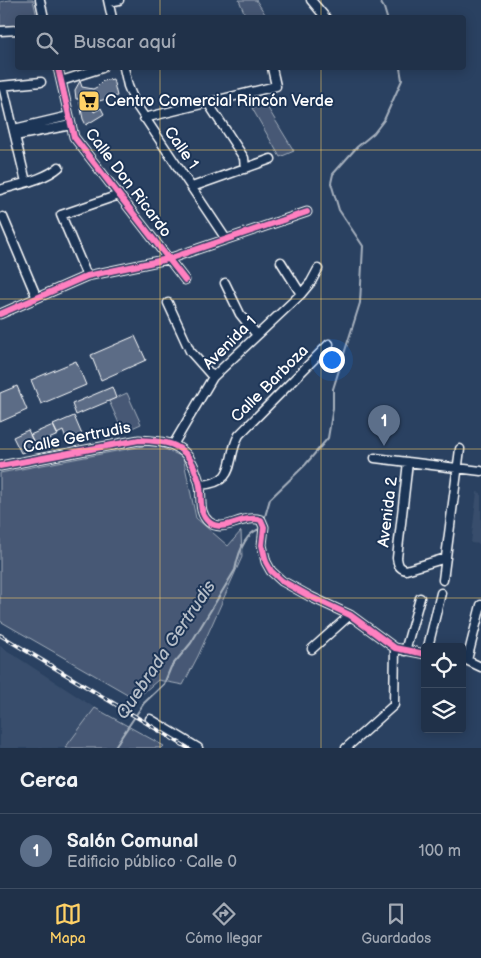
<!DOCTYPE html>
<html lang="es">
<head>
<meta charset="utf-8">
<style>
  :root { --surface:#203149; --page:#283950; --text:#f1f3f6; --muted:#a2a9b4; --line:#3d4c61; --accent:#ffd166 }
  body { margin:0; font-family:"Balsamiq Sans",sans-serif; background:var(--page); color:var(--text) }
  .controls { position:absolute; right:15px; bottom:15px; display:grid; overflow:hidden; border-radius:5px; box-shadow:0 2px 12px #0003 }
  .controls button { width:45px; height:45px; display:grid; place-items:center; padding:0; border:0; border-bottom:1px solid var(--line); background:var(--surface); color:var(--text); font:25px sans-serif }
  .you { position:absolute; left:331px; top:359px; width:18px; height:18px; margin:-12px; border:4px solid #fff; border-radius:50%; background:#1a73e8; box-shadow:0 0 0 8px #1a73e833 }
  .badge { display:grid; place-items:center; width:32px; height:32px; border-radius:50%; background:var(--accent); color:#fff; font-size:16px; font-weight:700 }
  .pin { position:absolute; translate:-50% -41px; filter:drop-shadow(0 1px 2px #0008) }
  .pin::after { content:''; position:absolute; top:26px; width:18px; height:15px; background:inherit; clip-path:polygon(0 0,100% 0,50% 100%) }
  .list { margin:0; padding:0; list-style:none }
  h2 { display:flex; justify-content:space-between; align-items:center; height:65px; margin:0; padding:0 20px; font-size:21px }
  h2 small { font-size:16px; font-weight:400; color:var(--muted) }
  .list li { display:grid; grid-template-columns:32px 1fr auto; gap:15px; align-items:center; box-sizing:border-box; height:75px; padding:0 20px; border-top:1px solid var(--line) }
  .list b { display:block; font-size:19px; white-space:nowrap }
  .list p { margin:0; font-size:16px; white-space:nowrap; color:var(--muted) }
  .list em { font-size:16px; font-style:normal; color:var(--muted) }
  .icon { flex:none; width:28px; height:28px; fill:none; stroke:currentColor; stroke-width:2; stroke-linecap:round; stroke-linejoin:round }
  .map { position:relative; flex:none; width:481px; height:748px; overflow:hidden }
  .search { position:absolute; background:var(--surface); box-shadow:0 2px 12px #0003; left:15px; right:15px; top:15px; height:55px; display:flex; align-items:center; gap:12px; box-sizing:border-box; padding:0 18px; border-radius:5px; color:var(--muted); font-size:19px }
  .sheet { height:140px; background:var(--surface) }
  nav { display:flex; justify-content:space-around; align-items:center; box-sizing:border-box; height:70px; border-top:1px solid var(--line); background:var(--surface); font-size:14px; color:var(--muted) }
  nav a { display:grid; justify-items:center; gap:2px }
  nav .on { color:var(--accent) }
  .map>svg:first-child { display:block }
  .built { fill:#394e6c }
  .green { fill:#465975; stroke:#a2acba }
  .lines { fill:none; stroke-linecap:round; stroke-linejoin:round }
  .stream { stroke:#a7b1be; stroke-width:2 }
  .building { fill:#5b6c86; stroke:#fff }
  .street-casing { stroke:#fff; stroke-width:11 }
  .street { stroke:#1d3557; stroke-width:8 }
  .rail-casing { stroke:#fff; stroke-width:4 }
  .rail { stroke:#1d3557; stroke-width:2; stroke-dasharray:5.5; stroke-linecap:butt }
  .cycleway-casing { stroke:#1d3557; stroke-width:9 }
  .cycleway { stroke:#ff80c0; stroke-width:6 }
  .grid { fill:none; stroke:#ffd166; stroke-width:1; stroke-opacity:0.55 }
  .labels { text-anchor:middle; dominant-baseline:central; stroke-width:4; stroke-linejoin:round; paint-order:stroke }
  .poi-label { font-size:16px; fill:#fff; stroke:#1d3557; text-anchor:start }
  .street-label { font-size:16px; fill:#fff; stroke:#1d3557 }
  .water-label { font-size:18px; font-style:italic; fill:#b6bec8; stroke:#1d3557 }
</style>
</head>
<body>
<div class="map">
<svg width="481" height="748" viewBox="0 0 481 748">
  <rect width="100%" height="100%" fill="#2a4161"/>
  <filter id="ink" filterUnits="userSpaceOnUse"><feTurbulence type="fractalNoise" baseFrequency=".02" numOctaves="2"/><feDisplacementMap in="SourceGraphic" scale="10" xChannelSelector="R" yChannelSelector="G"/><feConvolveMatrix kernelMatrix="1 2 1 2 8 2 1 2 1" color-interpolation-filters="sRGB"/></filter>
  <g filter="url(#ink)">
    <path class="built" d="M477,492l4,1v51l-10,-1z
      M0,646l95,62 -28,40h-67z"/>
    <path class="green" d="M9,0h24l4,17 -19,1 -1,8 -17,2v-26z
      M239,0h17l11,17h-21z
      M266,105l28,46 -14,6 -28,-49z
      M127,393l14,31 -18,8 -14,-31z
      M154,444l29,13 13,61 32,28 13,-15 1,26 -44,99 -15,29 -25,-5 -22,19 -136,-78v-148z
      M95,708l69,38 -2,2h-97z"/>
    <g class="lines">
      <path class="stream" d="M379,0l5,8 3,10
        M264,520l6,-21 35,-34 23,-27 5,-30v-19l27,-86 3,-57 -24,-36 -8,-27 2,-9 24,-27 17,-14 10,-13 18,-40 -2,-12
        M114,748l30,-45 20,-19 7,-17 20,-24 44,-73c3,-15 9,-37 25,-41"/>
    </g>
    <path class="building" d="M113,79l4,17 -25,7 2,9 7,-4 3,6 -18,11 -3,-6 -4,-20h-3l-1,-9 5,-9 2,6 11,2 4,-2 6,-6z
      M135,336l11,24 -45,20 -10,-25z
      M76,361l10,24 -45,19 -10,-24z
      M17,386l10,24 -27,12v-29z
      M112,387l4,11 -40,17 -4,-11z
      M74,416l9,21 -15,7 -5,-13 -6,3 -4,-9z
      M53,425l5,10 -23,10 -5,-10z
      M28,430l8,17 -15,6 -8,-16z"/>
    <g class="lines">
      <g class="street-casing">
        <path id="street" d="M40,0l4,18
          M108,0l4,18
          M311,0l15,18
          M109,2l10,-2
          M0,31l18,-1
          M58,68l16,69 111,143
          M124,68l4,18 7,17 91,136
          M61,81l41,-13
          M0,86l41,-4
          M3,86l23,96
          M208,103l36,55 1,11
          M144,118l132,-32 -4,-18
          M14,129l55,-13
          M15,136l56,-11
          M192,187l79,-28
          M0,190c19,-6 44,-10 59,-23
          M3,217l34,81
          M281,262l20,32
          M87,276l-26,-61 58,-20
          M225,283l15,31 17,21
          M168,303l22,48 23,26
          M0,314l87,-38 81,-17 139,-47
          M173,445l40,-68 88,-83 10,-12 7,-13
          M375,458l106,13
          M408,462l-11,96c1,7 2,10 9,12l40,-12
          M0,466l139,-26c25,1 44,2 55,27 2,6 5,13 6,19 2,12 -2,27 9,36 15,12 32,-8 52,-2l3,7 -2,18 4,17 5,9 11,10 29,16 39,18 45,33 30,6
          M200,485c39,-3 25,-25 39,-50l90,-91
          M443,580l17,-131
          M428,647l13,-54
          M312,649l38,-34
          M405,651l15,-53
          M464,659l17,8
          M467,660l14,-55
          M150,719l48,29
          M346,748l48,-43 1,-57"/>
      </g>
      <use href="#street" class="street"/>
      <g class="rail-casing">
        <path id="rail" d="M0,635l188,113"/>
      </g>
      <use href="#rail" class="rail"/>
      <g class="cycleway-casing">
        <path id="cycleway" d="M58,68l16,69 111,143
          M0,314l87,-38 81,-17 139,-47
          M0,466l139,-26c25,1 44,2 55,27 2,6 5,13 6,19 2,12 -2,27 9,36 15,12 32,-8 52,-2l3,7 -2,18 4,17 5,9 11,10 29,16 39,18 45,33 30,6"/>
      </g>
      <use href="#cycleway" class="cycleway"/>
    </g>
  </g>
  <path class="grid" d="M160,0v18M321,0v18M160,68v680M321,68v680M0,150h481M0,299h481M0,449h481M0,598h481"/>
  <defs>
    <g id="supermarket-square" transform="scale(1.125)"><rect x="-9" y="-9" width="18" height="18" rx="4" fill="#ffd166" stroke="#1d3557"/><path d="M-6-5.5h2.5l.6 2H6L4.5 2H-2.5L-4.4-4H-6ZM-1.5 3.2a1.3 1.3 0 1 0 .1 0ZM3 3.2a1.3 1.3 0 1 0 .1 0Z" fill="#111"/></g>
  </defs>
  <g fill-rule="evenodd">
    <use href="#supermarket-square" x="89" y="101"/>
  </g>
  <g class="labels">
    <g class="poi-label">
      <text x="105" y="101">Centro Comercial Rincón Verde</text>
    </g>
    <g class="street-label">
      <text transform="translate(181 148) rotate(55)">Calle 1</text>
      <text transform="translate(128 183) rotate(53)">Calle Don Ricardo</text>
      <text transform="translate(230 343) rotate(-45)">Avenida 1</text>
      <text transform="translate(270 384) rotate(-45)">Calle Barboza</text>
      <text transform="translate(77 438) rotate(-11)">Calle Gertrudis</text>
      <text transform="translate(388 512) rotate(-83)">Avenida 2</text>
    </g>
    <g class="water-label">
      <text transform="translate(166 650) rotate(-56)">Quebrada Gertrudis</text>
    </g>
  </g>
</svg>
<div class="controls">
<button><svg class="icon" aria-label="locate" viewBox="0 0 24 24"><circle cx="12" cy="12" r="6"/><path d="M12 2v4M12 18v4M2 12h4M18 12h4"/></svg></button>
<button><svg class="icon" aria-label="layers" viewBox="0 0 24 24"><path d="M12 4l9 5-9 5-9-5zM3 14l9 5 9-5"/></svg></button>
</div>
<div class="you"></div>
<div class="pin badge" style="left:384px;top:446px;background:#5c6f8a">1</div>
<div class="search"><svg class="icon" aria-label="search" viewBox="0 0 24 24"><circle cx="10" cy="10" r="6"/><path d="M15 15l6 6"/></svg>Buscar aquí</div>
</div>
<section class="sheet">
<h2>Cerca<small></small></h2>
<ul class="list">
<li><span class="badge" style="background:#5c6f8a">1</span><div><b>Salón Comunal</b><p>Edificio público · Calle 0</p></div><em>100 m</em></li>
</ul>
</section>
<nav>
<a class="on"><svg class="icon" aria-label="map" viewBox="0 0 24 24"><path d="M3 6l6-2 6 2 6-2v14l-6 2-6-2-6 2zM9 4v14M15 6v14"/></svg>Mapa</a>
<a><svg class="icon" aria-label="directions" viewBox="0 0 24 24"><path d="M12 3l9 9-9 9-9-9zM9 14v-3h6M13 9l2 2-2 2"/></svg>Cómo llegar</a>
<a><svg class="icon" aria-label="saved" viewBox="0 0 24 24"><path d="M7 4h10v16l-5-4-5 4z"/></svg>Guardados</a>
</nav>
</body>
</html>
